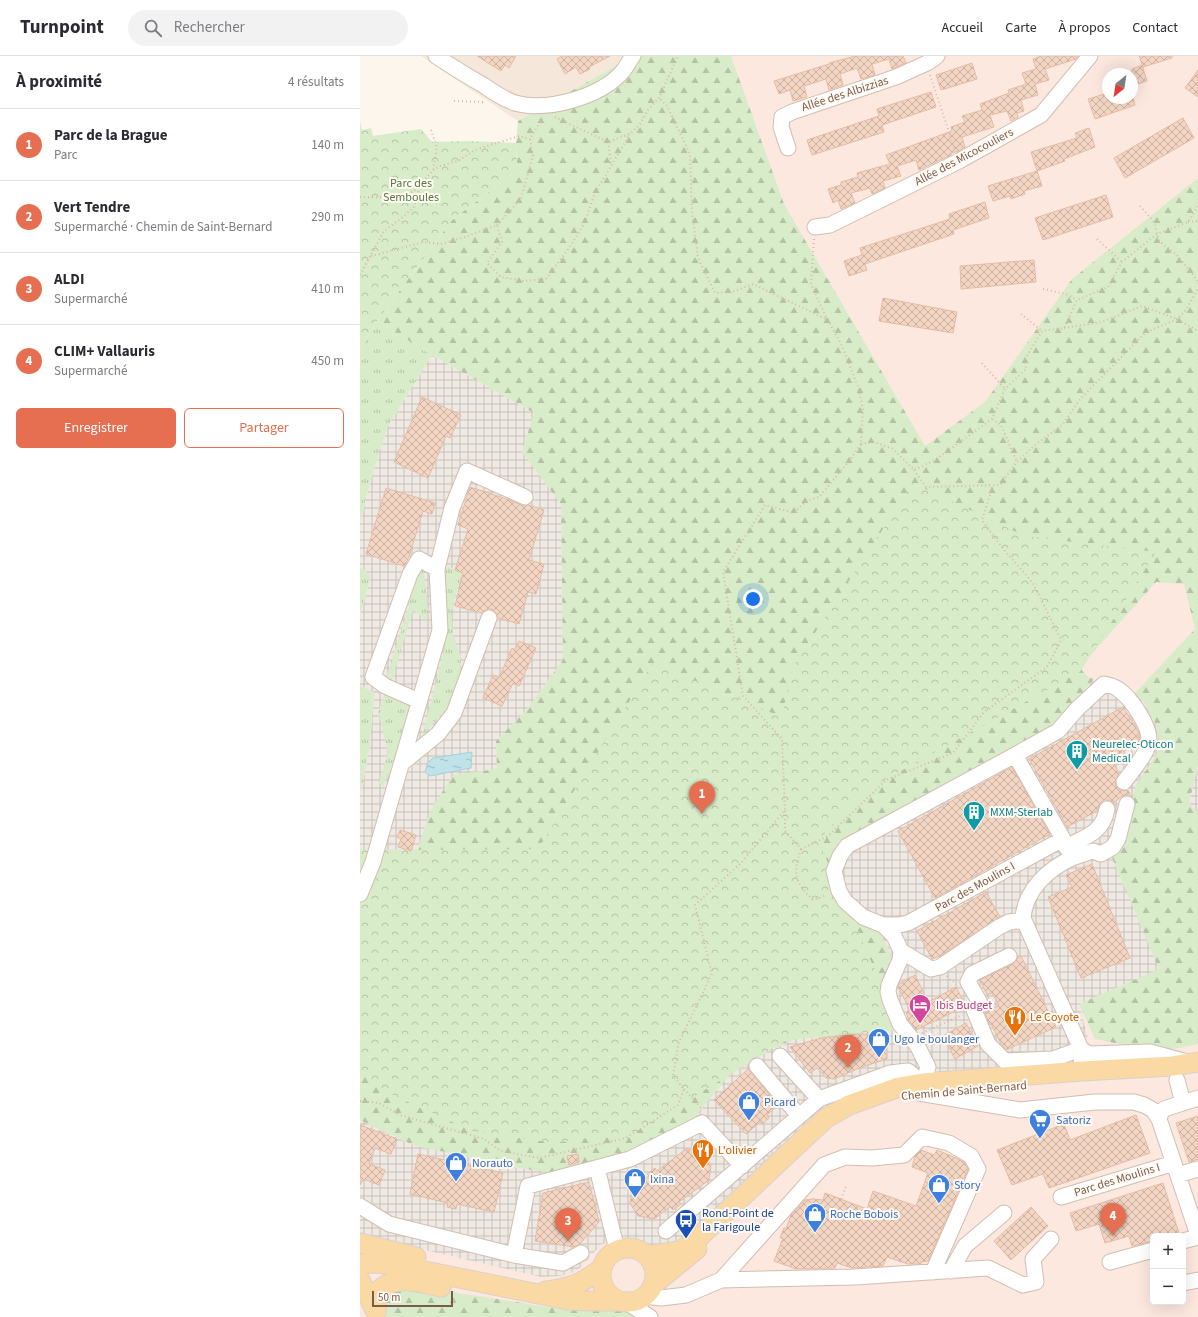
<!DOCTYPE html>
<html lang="fr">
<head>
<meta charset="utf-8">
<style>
  :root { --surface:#fff; --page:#f2f2f3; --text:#2b2b33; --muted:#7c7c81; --line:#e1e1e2; --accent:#e76f51 }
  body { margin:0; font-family:"Source Sans 3",sans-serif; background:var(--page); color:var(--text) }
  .controls { position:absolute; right:12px; bottom:12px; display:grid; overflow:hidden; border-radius:6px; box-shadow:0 4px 16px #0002 }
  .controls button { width:36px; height:36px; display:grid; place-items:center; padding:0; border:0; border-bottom:1px solid var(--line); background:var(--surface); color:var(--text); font:20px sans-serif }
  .compass { position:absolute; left:742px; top:12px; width:36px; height:36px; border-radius:50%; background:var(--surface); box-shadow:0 4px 16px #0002; rotate:210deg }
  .scale { position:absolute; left:12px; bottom:10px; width:81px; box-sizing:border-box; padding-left:4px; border:2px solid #7a5c4d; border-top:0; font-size:11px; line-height:14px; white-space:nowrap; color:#7a5c4d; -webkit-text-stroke:3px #fffaf3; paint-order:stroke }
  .you { position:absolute; left:393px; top:543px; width:14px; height:14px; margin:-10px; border:3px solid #fff; border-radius:50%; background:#1a73e8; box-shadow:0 0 0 6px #1a73e833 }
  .badge { display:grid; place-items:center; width:26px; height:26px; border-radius:50%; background:var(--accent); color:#fff; font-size:13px; font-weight:700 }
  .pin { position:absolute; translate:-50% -33px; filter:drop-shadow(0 1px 2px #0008) }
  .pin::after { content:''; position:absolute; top:21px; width:14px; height:12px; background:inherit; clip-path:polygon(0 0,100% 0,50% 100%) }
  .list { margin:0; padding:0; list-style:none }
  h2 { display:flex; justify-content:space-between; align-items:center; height:52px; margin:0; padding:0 16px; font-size:17px }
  h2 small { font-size:13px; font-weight:400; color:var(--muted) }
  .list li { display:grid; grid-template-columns:26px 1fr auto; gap:12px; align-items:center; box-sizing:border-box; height:72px; padding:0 16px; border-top:1px solid var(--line) }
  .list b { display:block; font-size:15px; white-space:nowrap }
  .list p { margin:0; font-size:13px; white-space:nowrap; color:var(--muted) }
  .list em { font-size:13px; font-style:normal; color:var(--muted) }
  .actions { display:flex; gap:8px; padding:12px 16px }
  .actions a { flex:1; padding:9px 0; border:1px solid var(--accent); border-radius:6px; text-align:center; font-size:14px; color:var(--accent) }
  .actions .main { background:var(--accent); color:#fff }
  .icon { flex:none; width:22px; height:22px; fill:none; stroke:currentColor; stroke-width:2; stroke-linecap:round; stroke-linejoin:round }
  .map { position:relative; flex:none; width:838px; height:1261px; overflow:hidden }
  header { display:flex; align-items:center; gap:24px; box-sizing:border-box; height:56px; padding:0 20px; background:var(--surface); border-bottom:1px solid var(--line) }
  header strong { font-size:19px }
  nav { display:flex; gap:22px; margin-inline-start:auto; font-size:14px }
  .search { width:280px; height:36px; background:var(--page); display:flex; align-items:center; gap:10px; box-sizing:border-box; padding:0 14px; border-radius:22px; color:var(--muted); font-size:15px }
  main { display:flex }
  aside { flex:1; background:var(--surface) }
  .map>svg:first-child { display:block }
  .residential { fill:#f5e8da }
  .commercial { fill:#fde8e0; fill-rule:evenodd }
  .industrial { fill:url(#industrial-grid) }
  .grass { fill:url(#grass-tufts) }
  .forest { fill:url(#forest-firs) }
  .park { fill:url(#park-crowns) }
  .water { fill:url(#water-ripples); stroke:#a5d3da }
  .building { fill:url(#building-cross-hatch); stroke:#e6bba3 }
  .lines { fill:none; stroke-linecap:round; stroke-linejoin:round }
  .minor-casing { stroke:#d1beb0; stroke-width:17 }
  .major-casing { stroke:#dad1cd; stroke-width:21 }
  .path { stroke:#d9b8a5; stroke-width:2; stroke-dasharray:1 3; stroke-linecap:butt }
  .minor { stroke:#fff; stroke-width:15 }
  .major { stroke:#fbd9a5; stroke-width:19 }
  .labels { text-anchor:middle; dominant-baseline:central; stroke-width:4; stroke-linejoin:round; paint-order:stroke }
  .street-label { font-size:12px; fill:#7a5c4d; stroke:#fffaf3 }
  .park-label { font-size:12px; fill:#537a41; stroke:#fffaf3 }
  .culture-label { font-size:12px; fill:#0d838f; stroke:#fffaf3; text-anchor:start }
  .hotel-label { font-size:12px; fill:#b23c85; stroke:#fffaf3; text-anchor:start }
  .food-label { font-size:12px; fill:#c56008; stroke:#fffaf3; text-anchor:start }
  .shop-label { font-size:12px; fill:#366cbe; stroke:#fffaf3; text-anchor:start }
  .transit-label { font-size:12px; fill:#164399; stroke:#fffaf3; text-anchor:start }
</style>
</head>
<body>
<header>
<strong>Turnpoint</strong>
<div class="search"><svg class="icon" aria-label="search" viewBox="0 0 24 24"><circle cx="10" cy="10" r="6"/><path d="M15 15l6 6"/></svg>Rechercher</div>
<nav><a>Accueil</a><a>Carte</a><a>À propos</a><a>Contact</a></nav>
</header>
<main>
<aside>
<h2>À proximité<small>4 résultats</small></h2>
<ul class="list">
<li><span class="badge">1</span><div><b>Parc de la Brague</b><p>Parc</p></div><em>140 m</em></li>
<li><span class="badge">2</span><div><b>Vert Tendre</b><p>Supermarché · Chemin de Saint-Bernard</p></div><em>290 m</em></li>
<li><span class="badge">3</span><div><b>ALDI</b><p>Supermarché</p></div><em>410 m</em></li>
<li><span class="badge">4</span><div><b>CLIM+ Vallauris</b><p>Supermarché</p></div><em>450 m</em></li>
</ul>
<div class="actions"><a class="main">Enregistrer</a><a>Partager</a></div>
</aside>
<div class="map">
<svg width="838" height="1261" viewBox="0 0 838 1261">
  <defs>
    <pattern id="industrial-grid" width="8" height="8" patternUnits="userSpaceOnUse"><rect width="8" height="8" fill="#efe9e4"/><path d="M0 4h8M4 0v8" fill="none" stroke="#c7c0bb"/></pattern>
    <pattern id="grass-tufts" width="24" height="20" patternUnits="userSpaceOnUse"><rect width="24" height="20" fill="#d8ecc9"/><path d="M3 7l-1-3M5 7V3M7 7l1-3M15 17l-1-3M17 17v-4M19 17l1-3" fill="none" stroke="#b4c2a5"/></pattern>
    <pattern id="forest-firs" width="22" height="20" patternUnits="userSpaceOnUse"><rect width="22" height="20" fill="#d8ecc9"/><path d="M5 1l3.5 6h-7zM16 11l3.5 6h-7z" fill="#b4c2a5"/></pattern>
    <pattern id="park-crowns" width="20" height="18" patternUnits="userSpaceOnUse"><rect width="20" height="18" fill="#d8ecc9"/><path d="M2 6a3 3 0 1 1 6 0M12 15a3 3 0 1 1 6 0" fill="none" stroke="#b4c2a5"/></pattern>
    <pattern id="water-ripples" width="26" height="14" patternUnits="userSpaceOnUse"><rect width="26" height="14" fill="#bfe3e8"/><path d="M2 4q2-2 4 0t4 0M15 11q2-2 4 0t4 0" fill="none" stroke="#a0bbbe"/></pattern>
    <pattern id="building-cross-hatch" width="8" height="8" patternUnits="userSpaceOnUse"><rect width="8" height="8" fill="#f3d5c3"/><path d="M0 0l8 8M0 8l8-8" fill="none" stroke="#cab0a1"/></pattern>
  </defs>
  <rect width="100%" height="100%" fill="#fdf6ec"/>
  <path class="residential" d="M61,0h212l-115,65z"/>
  <path class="commercial" d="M338,0h500v1261h-838v-490zM748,18h24v24h-24zM793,1180h30v66h-30z"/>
  <path class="industrial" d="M72,299l102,58 -12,39 39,52 2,156 -36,49 -31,32 1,28 -62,34 -10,23 -11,37 -54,-4v-64l10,-48 2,-35 3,-19 -15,-8v-70l11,-39 -11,-9v-44l11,-44 17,-53z
    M734,623l22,3 28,20 12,23 3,23 -39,99 -10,6 50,116 -81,35 9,34 -17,27 -200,27 -150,118 -46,35 -20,2 -23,-9 -30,6 -25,27 -17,5 -19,1 -181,-42v-115l53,25 100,22 40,6 183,-106 61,-29 83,-105 -27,-12 -27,-52 12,-27 216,-118z
    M838,709v48l-9,-10z"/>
  <path class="grass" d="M17,265l55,34 -44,71 -17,53 -11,44v-173z
    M88,510l14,7 -11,40 2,22 8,21 -1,19 -13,33 -25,28 23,-89 -1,-31 3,-18 -4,-13 -1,-10z
    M0,511l11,9 -11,39z
    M59,511h5l4,44 -2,9 -13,-10 -21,70 5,6 -5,-2 -6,-6 23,-72 3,-26z
    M0,629l15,8 -3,19 -2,35 -10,48z
    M26,634l28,17 -5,19 -26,61 -4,-4 9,-31 -10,-40z"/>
  <path class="forest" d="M273,0h98l53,148 141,242 60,-44 87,-123 126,-101v587l-9,38 9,10v231l-39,8 -64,-13 -16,-35 80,-35 -49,-116 10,-6 16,-62 19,-28 4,-9 -3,-23 -12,-23 -10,-8 61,-65 -11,-45 -28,-2 -76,85 8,10 6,2 -40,45 -216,118 -12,27 27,52 27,12 12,23 -13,30 -82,52 -61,29 -41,50 -68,37 -74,19 -40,-6 -100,-22 -53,-25v-183l54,-74 11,-37 10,-23 18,-28 44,-6 -1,-28 31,-32 36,-49 -2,-156 -39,-52 12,-39 -102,-58 -55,-34 75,-101 65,-50 -1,-27 2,-22z
    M34,1231l52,4 114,18 69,1 9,7h-256l-2,-18z"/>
  <path class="park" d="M0,65l2,9 9,-2 2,8 48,-7 11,13 36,-1 48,2 1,27 -65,50 -75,101 -17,29z
    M553,427l112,53 131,16 -76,120 -210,116 -52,52 83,190 -114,10 -150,91 -82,12 -83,-12 -84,-38 -28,-21v-222l178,-1 115,-186 129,54 10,-49z"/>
  <path class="water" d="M112,696l-1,16 -41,8 -5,-4 3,-10 5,-4z"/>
  <path class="building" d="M117,0h39l-7,12 -4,-3 -4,6z
    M202,0h48l-21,11 1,2 -10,5 -4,-7 -11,7 -8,-15z
    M495,0h48l3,7 -14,6 -3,-10 -17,5 3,11 -14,4 -4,-11 -17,6 3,11 -14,5 -3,-11 -22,7 3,11 -14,4 -3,-11 -11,4 -5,-13 55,-17v-1z
    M681,0h37l-2,3 -31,10 4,11 -14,4 3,11 -17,5 3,11 -7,2 1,4 -7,4 -4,-10 -17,4 4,12 -32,10 3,10 -6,4 -8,2v2l-32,15 -3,-10 -19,6 4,10 -18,5 2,7 -13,6 -2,-6 -19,5 4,10 -14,6 -3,-9 -5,3 -5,-14 13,-4v-3l17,-5 -1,-4 33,-9 -4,-9 66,-24 -1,-4 14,-5 -3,-6 20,-6 -2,-6 29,-11 -1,-3 18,-6 -4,-11 14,-4 -3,-10z
    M779,0h33v2l-29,9z
    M612,7l5,16 -36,11 -5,-15z
    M782,9l5,16 -15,5v-17z
    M838,14v27l-13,-9z
    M571,36l5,15 -54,18 2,7 -72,23 -5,-15 72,-24 -2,-7z
    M748,37v5h25l2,7 -40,14 -7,-20z
    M823,62l11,20 -69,40 -11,-20z
    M729,72l6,19 -31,12 1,2 -28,10 5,15 -18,5 1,3 -14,5 -1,-3 -17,5 -5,-15 49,-15 -6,-19 46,-14 -2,-5z
    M746,139l7,22 -70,23 -8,-22z
    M625,146l4,16 -36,12 1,4 -89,30 2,6 -18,6 -5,-15 18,-6 -2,-7 90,-29 -1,-5z
    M674,204l2,22 -75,7 -1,-23z
    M523,242l74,14 -4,21 -74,-12z
    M62,341l39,18 -11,23 -4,-2 -18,42 -34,-16z
    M110,431l34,11 17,7h8l15,5 -15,50 15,4 -8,30 -8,-2 -9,32 -21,-6 -2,-5 -4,-4h-5l-5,4 -27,-7 8,-33 -8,-3 13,-41 -10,-4z
    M26,432l49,15 -3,11 -9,-3 -14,46 -5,9 -38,-12z
    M159,585l17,7 -17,38 -6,-3 -11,23 -19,-8 10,-23 6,3 13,-30 3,2z
    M763,651l13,20 3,7v9l-28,15 8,15 -4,8 1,5 3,3 4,2 5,-1 2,4 -6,1 -11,8 -4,-3h-5l-4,3 -3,8 -30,16 -38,-68z
    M652,711l38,67 -115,64 -37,-67z
    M40,774l16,5 -5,16 -13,-4 3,-8 -4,-2z
    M732,808l38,94 -49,20 -33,-81 24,-10 -6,-12z
    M626,836l14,25 -60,39 -8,3 -15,-28z
    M661,900l35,71 -50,23 -5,-6 -10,-20 -1,1 -5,-12 14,-8 -7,-12 -5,2 -7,-15 33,-16 4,-6z
    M555,919l13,27 28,-15 10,19 -50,24 -6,-8 -4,-9 4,-3 -12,-23 2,-4z
    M606,967l12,23 -23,13 -12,-23z
    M498,978l29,1v24l-25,8 -28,12 -8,-1 -9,-10 -7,5 -20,-26 31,-9z
    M388,1013l30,36 -11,10 2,3 -7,6 -2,-2 -14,12 -32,-34z
    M776,1059l14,38 -101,35 -6,-14 -31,11 -15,-35 67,-26 6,16z
    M838,1060v43l-9,3 -13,-39z
    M0,1069l37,14 -6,15 -16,-6 -6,16 16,6 -6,15 -16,-6 -3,6z
    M326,1093l16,3 9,13 -2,15 -30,22 2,2 -8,6 -3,-3 -16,12 -16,-3 -8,-13 2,-16 17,-11 -2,-2 8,-6 2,3z
    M561,1094l13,5 3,-5 19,8 8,4 4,7 -40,92 -7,1v2h-13l-21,-7 -4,9 -31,2 -15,-5 -2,5 -39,1 -22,-8 9,-23h-3l4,-10 2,1 5,-14 14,-15 8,-1 10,1 2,-7 42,16 6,-18 43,15 12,-33 -16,-6 3,-11z
    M58,1098l85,19 -9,39 -37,-8 -1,5 -9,-2 1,-4 -38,-9z
    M218,1098l1,8 -10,3 -2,-9z
    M229,1126l10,40 -19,22 -6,3 -39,-6 8,-48z
    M803,1127l16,50 -3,3h-23v5l-21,5 -3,-10 -24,7 -6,-19 -23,7 -6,-18z
    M671,1151l17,19 -37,34 -17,-19z"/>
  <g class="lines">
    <g class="minor-casing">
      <path id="minor" d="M76,0c15,10 31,20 47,29 10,7 21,14 32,18 32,9 86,-6 108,-32 4,-5 6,-10 10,-15
        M428,92l-7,-21 1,-10 10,-5 104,-35 31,-14 10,-7
        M455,171l15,-2 129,-64 82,-46 49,-59
        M59,645l-34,-15 -12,-9 37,-103 9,-15 18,10
        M41,708l37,-30 16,-21 35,-95
        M706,791c19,-10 37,-14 41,-38
        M712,802l21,-7 8,3 12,-7 5,-8 9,-35
        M0,838l13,-32 67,-232 -3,-61 15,-61 15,-37 58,26
        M523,869h16l9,-2 155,-84
        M541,895l30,18 9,-2 59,-40 10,-5 15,-2
        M649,900l-37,18 -4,8 11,19 -5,9 14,34 17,17 48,-2 28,-10 8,5 61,-2 37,10
        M420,1000l39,43
        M397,1010l42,50
        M722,1015l-1,-22 -58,-131c2,-28 25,-49 49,-60l-9,-19 -48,-84 43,-24 19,-22 27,-25c5,1 10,2 14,5 13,9 36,41 30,57 -5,13 -16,25 -24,36
        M817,1024l6,23
        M559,1037l101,17 75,-8h39l10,3 9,5 6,9
        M838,1042l-34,11 -3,4 -2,6 39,116
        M237,1112l20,82
        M818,1119l20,-6
        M701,1141l113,-34
        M0,1150l29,18 125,31 14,-69 102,-27 72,-36 40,43
        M306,1175l153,-132 71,-26 18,-2 15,12 5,-16 -11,-22 -17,-21 -10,-24 -2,-8 1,-7 11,-25 1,-9 -7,-15 -11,-11 -20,-8 -18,-16 -6,-10 -5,-20 6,-15 7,-10 168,-91
        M823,1185l15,-4
        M154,1199l49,8 18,-10
        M750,1206l43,-12
        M591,1215l14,-25 39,-33
        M361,1224l134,-3 133,-9 35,17 13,-3 -3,-23 18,-20
        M823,1227l15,-3
        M285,1240l16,2 25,-3 35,-15 103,-115 21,-8 27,1 32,-3 18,-18 27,6 22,13 7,13 -45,103
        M266,1246l24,15"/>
    </g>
    <g class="major-casing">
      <path id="major" d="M0,1187l56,14
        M241 1219a27 27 0 1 1 54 0a27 27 0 1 1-54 0Z
        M287,1200l33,-5 15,-10 130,-122 24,-14 50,-18 24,-4 159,-12 91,-5 25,-4
        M0,1208l15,-1 20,2 173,35 23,1h28
        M0,1224l16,32
        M293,1229l44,-36
        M186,1235c24,-3 35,-7 55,-22
        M16,1255v-16c14,-23 43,-12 65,-8"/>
    </g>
    <path class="path" d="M570,19l25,75
      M94,45l31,1
      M195,61l53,25 22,-8 10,-10 8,-14 11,-12 19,-42
      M248,86l3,21
      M73,114l7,-4 18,-5 17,-11 44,-14 11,3
      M0,141l34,1 18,-6 8,-6 13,-16 4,-23 -6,-17
      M780,150l14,16 5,19 18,14 21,26
      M828,166l10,-1
      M137,169l24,-26 12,-44 -3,-16 13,-22
      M454,183l-3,45 16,35
      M737,183l25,23
      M11,200l53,-14 17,2 24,-7 32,-12 5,17 -15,21 14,14 23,4 22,-2 25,-34 13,-21 11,-31 35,-59
      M0,219l24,-44 19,-14 11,-10 6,-21
      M683,233l23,5 11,6
      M661,258l21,17
      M704,272l38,-6 40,-16 35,13 21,12
      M622,307l23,26
      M632,363l9,6 16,37
      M501,388l13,-2 19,7 21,21 21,-10 57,-41 13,-30 21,-20 -1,-10 17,-28 22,-3 13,-28 31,-13 14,-25 35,-28 31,-12 10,-16
      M554,414l12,17 74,-2 17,-23 18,-17 27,-20 19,-27 64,-65 32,-14 8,-8 13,-22
      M425,755v20l16,18c-8,26 -7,32 12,51l14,-5
      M441,793l27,-13 58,-56 67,-27 31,-41 63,-45 14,-27 -28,-57 -29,-33 -22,-30 11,-34
      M587,920l2,3 7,3
      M562,977l40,-18
      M324,1033l17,19v3
      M0,1045l19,2 21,12 84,24 17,12 38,7 87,-20 52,-33 6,-16 -11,-13 6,-34 33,-68 -17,-69 46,-42 44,-53 -3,-71 -39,-43 -20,-124 42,-67 29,8 12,-12 13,-4 30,-36 12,-17 2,-35 -5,-22 -15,-39 -15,-28 -75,-36 -18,7 -20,2 -17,-35 -6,-47 -2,-57 -23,-48 -8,-8
      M481,1143l5,-13"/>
    <use href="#minor" class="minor"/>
    <use href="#major" class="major"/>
  </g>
  <defs>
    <g id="building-pin" transform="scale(1.15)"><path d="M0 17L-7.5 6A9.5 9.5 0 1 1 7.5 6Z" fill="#0f9aa8" stroke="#fffaf3"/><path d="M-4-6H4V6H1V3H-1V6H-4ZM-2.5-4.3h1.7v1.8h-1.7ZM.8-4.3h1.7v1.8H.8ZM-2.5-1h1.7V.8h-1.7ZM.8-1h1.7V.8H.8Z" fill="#fff"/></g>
    <g id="hotel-pin" transform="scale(1.15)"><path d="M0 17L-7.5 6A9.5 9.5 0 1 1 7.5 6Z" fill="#d1479c" stroke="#fffaf3"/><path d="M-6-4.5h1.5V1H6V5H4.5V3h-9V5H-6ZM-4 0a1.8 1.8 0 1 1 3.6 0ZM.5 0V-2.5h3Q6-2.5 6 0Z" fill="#fff"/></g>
    <g id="restaurant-pin" transform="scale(1.15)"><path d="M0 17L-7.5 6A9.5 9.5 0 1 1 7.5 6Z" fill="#e8710a" stroke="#fffaf3"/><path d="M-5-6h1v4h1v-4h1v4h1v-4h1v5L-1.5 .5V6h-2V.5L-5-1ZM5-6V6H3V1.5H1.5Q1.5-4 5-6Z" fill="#fff"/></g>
    <g id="shop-pin" transform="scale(1.15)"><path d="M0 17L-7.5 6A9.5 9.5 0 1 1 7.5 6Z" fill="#3f7fe0" stroke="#fffaf3"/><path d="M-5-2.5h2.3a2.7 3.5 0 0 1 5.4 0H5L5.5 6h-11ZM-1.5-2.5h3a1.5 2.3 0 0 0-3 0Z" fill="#fff"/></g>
    <g id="supermarket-pin" transform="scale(1.15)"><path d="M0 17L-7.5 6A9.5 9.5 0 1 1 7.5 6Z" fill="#3f7fe0" stroke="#fffaf3"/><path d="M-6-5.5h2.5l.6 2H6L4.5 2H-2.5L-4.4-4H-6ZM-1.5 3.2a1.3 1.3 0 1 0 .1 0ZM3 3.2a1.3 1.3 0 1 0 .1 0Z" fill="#fff"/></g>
    <g id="bus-pin" transform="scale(1.15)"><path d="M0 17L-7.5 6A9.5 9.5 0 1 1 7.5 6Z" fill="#1a4fb4" stroke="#fffaf3"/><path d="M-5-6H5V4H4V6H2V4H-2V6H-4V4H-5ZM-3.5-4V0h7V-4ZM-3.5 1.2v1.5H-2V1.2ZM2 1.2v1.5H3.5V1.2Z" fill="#fff"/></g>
  </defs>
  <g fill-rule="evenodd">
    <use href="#building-pin" x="717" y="695"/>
    <use href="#building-pin" x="614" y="756"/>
    <use href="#hotel-pin" x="560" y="949"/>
    <use href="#restaurant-pin" x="655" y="961"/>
    <use href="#shop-pin" x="519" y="983"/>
    <use href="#shop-pin" x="389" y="1046"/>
    <use href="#supermarket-pin" x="680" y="1064"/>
    <use href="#restaurant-pin" x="343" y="1094"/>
    <use href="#shop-pin" x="96" y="1107"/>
    <use href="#shop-pin" x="275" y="1123"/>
    <use href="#shop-pin" x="579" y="1129"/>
    <use href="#shop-pin" x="455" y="1158"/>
    <use href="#bus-pin" x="326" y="1164"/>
  </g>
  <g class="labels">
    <g class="street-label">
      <text transform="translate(485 38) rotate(-18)">Allée des Albizzias</text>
      <text transform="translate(604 101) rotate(-28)">Allée des Micocouliers</text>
      <text transform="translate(615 831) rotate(-29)">Parc des Moulins I</text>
      <text transform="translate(604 1035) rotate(-5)">Chemin de Saint-Bernard</text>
      <text transform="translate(757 1124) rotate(-17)">Parc des Moulins I</text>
    </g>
    <g class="park-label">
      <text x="51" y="127">Parc des<tspan x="51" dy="14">Semboules</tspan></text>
    </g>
    <g class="culture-label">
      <text x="732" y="688">Neurelec-Oticon<tspan x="732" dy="14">Medical</tspan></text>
      <text x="630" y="756">MXM-Sterlab</text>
    </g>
    <g class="hotel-label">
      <text x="576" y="949">Ibis Budget</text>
    </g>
    <g class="food-label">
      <text x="670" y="961">Le Coyote</text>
      <text x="358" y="1094">L'olivier</text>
    </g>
    <g class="shop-label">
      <text x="534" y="983">Ugo le boulanger</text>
      <text x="404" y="1046">Picard</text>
      <text x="696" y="1064">Satoriz</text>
      <text x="112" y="1107">Norauto</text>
      <text x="290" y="1123">Ixina</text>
      <text x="594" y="1129">Story</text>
      <text x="470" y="1158">Roche Bobois</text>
    </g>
    <g class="transit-label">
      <text x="342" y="1157">Rond-Point de<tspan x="342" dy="14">la Farigoule</tspan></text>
    </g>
  </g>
</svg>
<div class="controls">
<button>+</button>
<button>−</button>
</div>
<svg class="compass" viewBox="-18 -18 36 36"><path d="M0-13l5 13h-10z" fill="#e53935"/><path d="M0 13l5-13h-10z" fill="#7c7c81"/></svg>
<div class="scale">50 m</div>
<div class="you"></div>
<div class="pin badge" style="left:342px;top:758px">1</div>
<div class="pin badge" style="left:488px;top:1012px">2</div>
<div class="pin badge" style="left:208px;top:1185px">3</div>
<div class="pin badge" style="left:753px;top:1180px">4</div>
</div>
</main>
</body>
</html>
